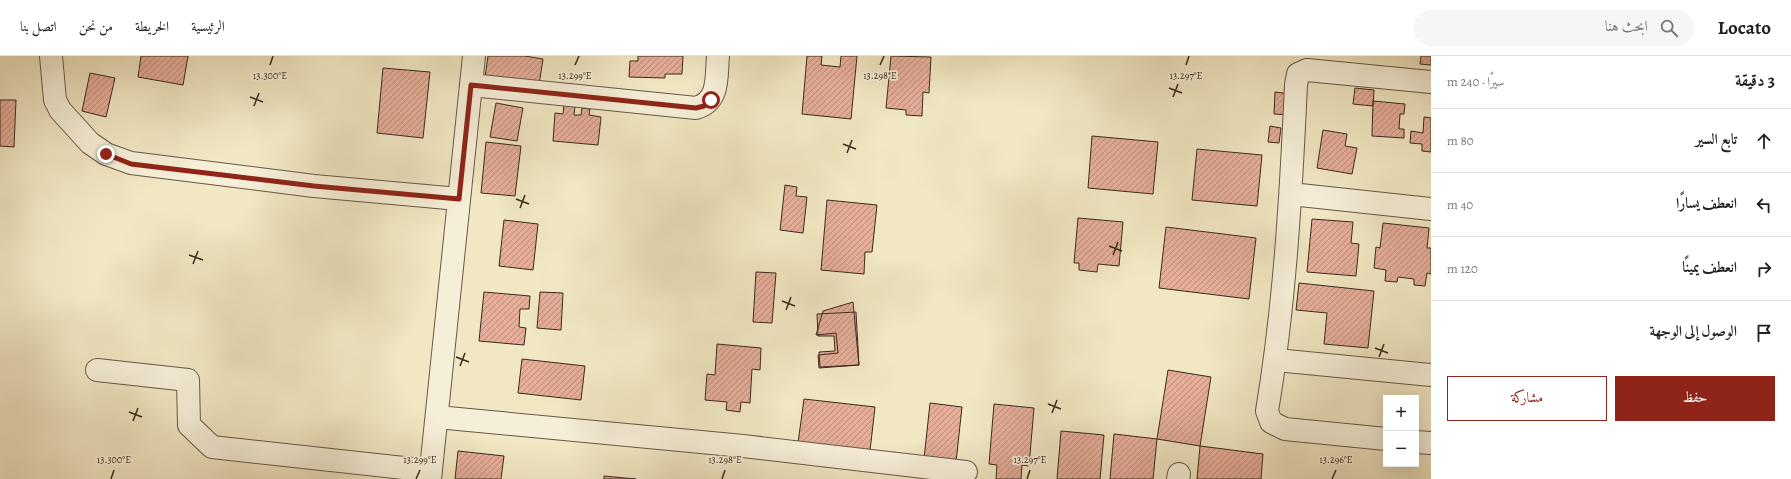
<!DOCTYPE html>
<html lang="ar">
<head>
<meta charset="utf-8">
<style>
  :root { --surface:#fff; --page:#f6f6f6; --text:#222; --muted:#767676; --line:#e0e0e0; --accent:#8f2418 }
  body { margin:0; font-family:Alegreya,Amiri,serif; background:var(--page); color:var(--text); direction:rtl }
  .controls { position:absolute; right:12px; bottom:12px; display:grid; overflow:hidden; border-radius:0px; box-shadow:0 4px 16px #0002 }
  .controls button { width:36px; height:36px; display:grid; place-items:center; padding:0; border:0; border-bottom:1px solid var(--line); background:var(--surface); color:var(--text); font:20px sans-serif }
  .stop { position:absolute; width:12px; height:12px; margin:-9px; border:3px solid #8f2418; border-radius:50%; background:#fff }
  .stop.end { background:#8f2418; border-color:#fff; box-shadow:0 1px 4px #0008 }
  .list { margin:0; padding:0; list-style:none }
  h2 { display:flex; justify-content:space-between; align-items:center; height:52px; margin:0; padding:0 16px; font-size:17px }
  h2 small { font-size:13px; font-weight:400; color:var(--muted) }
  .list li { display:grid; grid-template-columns:26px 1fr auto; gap:12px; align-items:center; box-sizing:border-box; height:64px; padding:0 16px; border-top:1px solid var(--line) }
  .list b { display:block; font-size:15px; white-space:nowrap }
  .list em { font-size:13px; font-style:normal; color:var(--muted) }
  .actions { display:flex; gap:8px; padding:12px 16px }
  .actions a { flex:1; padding:9px 0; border:1px solid var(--accent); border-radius:0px; text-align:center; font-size:14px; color:var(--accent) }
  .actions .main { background:var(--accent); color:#fff }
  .icon { flex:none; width:22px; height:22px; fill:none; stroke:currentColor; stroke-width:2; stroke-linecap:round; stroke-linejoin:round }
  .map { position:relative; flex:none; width:1431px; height:423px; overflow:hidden; direction:ltr }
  header { display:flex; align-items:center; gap:24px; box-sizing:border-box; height:56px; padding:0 20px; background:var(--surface); border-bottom:1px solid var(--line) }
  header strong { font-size:19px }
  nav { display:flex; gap:22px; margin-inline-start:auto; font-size:14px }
  .search { width:280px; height:36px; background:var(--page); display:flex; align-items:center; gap:10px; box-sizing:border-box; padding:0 14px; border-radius:22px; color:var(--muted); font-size:15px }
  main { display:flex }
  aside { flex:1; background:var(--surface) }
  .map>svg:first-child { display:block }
  .building { fill:url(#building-hatch); stroke:#3b2a1b }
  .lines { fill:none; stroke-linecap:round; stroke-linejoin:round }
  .street-casing { stroke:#685945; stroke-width:24 }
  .street { stroke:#f6efd8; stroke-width:22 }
  .route { stroke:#8f2418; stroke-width:5 }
  .ticks { fill:none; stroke:#3b2a1b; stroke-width:1.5 }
  .ticks-label { font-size:10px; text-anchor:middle; fill:#3b2a1b; stroke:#f6efd8; stroke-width:3.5; stroke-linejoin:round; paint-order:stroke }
</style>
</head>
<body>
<header>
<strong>Locato</strong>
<div class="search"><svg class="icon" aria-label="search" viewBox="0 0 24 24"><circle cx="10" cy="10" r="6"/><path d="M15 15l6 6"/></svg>ابحث هنا</div>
<nav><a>الرئيسية</a><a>الخريطة</a><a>من نحن</a><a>اتصل بنا</a></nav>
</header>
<main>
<aside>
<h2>3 دقيقة<small>سيرًا · 240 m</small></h2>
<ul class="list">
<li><svg class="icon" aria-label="ahead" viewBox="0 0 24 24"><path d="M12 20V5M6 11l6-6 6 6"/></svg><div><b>تابع السير</b></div><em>80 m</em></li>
<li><svg class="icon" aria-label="left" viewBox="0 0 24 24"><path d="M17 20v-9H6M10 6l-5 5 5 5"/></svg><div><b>انعطف يسارًا</b></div><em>40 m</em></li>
<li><svg class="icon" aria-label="right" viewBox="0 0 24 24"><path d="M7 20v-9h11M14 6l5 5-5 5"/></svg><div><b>انعطف يمينًا</b></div><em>120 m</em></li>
<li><svg class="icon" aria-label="arrive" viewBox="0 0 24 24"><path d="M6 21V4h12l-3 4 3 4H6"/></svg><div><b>الوصول إلى الوجهة</b></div></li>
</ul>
<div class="actions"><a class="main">حفظ</a><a>مشاركة</a></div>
</aside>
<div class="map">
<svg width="1431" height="423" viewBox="0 0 1431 423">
  <defs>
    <pattern id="building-hatch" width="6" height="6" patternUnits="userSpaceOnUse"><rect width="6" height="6" fill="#e4ae9a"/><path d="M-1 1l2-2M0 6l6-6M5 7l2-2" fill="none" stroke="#ba8e7d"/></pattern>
  </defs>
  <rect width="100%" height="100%" fill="#f1e7c3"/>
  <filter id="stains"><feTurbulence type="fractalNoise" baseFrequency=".005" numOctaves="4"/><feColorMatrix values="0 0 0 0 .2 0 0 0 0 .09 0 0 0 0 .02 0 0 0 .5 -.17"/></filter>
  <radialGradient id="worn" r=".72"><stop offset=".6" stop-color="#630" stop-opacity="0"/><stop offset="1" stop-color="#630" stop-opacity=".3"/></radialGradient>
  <path class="building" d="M141,0h47l-5,29 -45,-8z
    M488,0h37l18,3 -4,26 -54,-8z
    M638,0h45l-1,18h-17v4l-36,-1 1,-16h8z
    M807,0h15l-1,9 19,2 1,-11h16l-6,63 -49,-5z
    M891,0l40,1 -2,36 -6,-1 -1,24 -16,-1v-5l-20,-2z
    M1421,0h10v9l-11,-1z
    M383,12l47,4 -7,66 -46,-5z
    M90,17l25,5 -9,39 -24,-6z
    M1355,32l19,2 -1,16 -20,-2z
    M1275,36l16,2 -1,21 -16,-1z
    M0,44h16l-2,47 -14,-1z
    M1373,45l32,3 -1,10h-4l-1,15h5v9l-32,-2z
    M496,47l27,5 -6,33 -27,-4z
    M564,49l11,1 -1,9h7l1,-7 8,1 -1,6 12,2 -3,28 -45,-4 2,-28 8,1z
    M1424,61l7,1v34l-9,-1v-7l-12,-1 1,-12 12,2z
    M1270,70l11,2 -2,15 -11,-1z
    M1323,74l24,4 -2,12 12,2 -5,26 -35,-6z
    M1092,80l66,6 -5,52 -65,-6z
    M486,86l35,4 -6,50 -34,-3z
    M1197,93l65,6 -5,51 -65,-6z
    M785,129l12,2 -1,9 11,1 -4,36 -23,-3z
    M827,144l50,5 -5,47h-7l-1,22 -43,-4z
    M1078,162l45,4 -4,44 -21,-2 -1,8 -18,-2v-7h-5z
    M1312,163l41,3 -2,21 8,1 -3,32 -49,-4z
    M504,164l34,4 -5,46 -34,-4z
    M1383,167l46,5 -2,20h4v26l-4,-1 -2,13 -11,-1v-6l-16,-2 -1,5 -12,-1 1,-11 -12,-2 2,-21 4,1z
    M1166,171l90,11 -7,61 -90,-11z
    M756,216l20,1 -4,50 -19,-1z
    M1299,227l75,8 -6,57 -44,-4 3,-31 -31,-3z
    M484,236l46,4 -1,13h-9l-1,18 7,1 -2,17 -45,-4z
    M540,236l23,1 -2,37 -24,-2z
    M853,246l6,63 -40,3 -1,-13 20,-2 -2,-20 -20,2 7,-24z
    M856,256l3,53 -39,2 -1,-15 16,-1 -1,-15h-16l-1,-22z
    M717,288l44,4 -1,22 -8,-1 -2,34 -9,-1 -1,10 -14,-2 1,-8 -22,-2 2,-26 8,1z
    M522,303l63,7 -4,34 -63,-7z
    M1168,314l43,7 -11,69 -43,-7z
    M804,343l71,8 -5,44 -72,-8z
    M930,347l32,4 -6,55 -32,-3z
    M994,348l40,4 -5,58 -7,-1 -1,14h-25l1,-14 -8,-1z
    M1061,375l43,4 -4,44h-43z
    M1114,378l43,5 -4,40h-43z
    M1200,390l63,8 -2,25h-64z
    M458,395l46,5 -3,23h-46z
    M604,420l32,3h-32z"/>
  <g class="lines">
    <g class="street-casing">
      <path id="street" d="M51,0l4,44 5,10 30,33 16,11 25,9 183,23 145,13
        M471,29l225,23c24,-7 20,-31 22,-52
        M1291,138l140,15
        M1276,304l155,15
        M97,314l91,10 1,45 23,22 219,24
        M437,361l306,29 223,26
        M1386,383l-101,-10 -14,-7 -4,-11c18,-108 24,-217 29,-326l2,-11 9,-4 124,12
        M1416,386l15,1
        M430,423l44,-423
        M1178,423l1,-5"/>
    </g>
    <use href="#street" class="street"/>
  </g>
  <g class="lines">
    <path class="route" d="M106,98l25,10 183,22 145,13 12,-114 225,23 8,-2 7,-6"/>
  </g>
  <path class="ticks" d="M270,9l3,-9M575,9l4,-9M880,9l4,-9M1186,9l3,-9M1169,32l13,5M250,41l13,5M1173,41l5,-13M254,50l5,-13M843,88l13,5M847,97l5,-13M516,143l13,5M520,152l5,-13M1109,190l13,5M189,199l14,5M1113,199l5,-13M193,208l5,-13M782,245l13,5M786,254l5,-13M1375,292l13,5M456,301l13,5M1379,301l5,-13M460,310l5,-13M1048,348l13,5M129,356l13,5M1052,357l5,-13M133,365l5,-13M111,423l3,-9M416,423l4,-9M722,423l3,-9M1027,423l3,-9M1332,423l4,-9"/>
  <g class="ticks-label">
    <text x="270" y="23">13.300°E</text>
    <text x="575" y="23">13.299°E</text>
    <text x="880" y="23">13.298°E</text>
    <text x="1186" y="23">13.297°E</text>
    <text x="114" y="407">13.300°E</text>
    <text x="420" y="407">13.299°E</text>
    <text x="725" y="407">13.298°E</text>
    <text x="1030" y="407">13.297°E</text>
    <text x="1336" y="407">13.296°E</text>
  </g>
  <rect width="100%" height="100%" filter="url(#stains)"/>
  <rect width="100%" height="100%" fill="url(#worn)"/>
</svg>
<div class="controls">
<button>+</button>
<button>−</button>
</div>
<div class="stop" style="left:711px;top:44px"></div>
<div class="stop end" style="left:106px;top:98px"></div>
</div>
</main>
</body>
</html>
